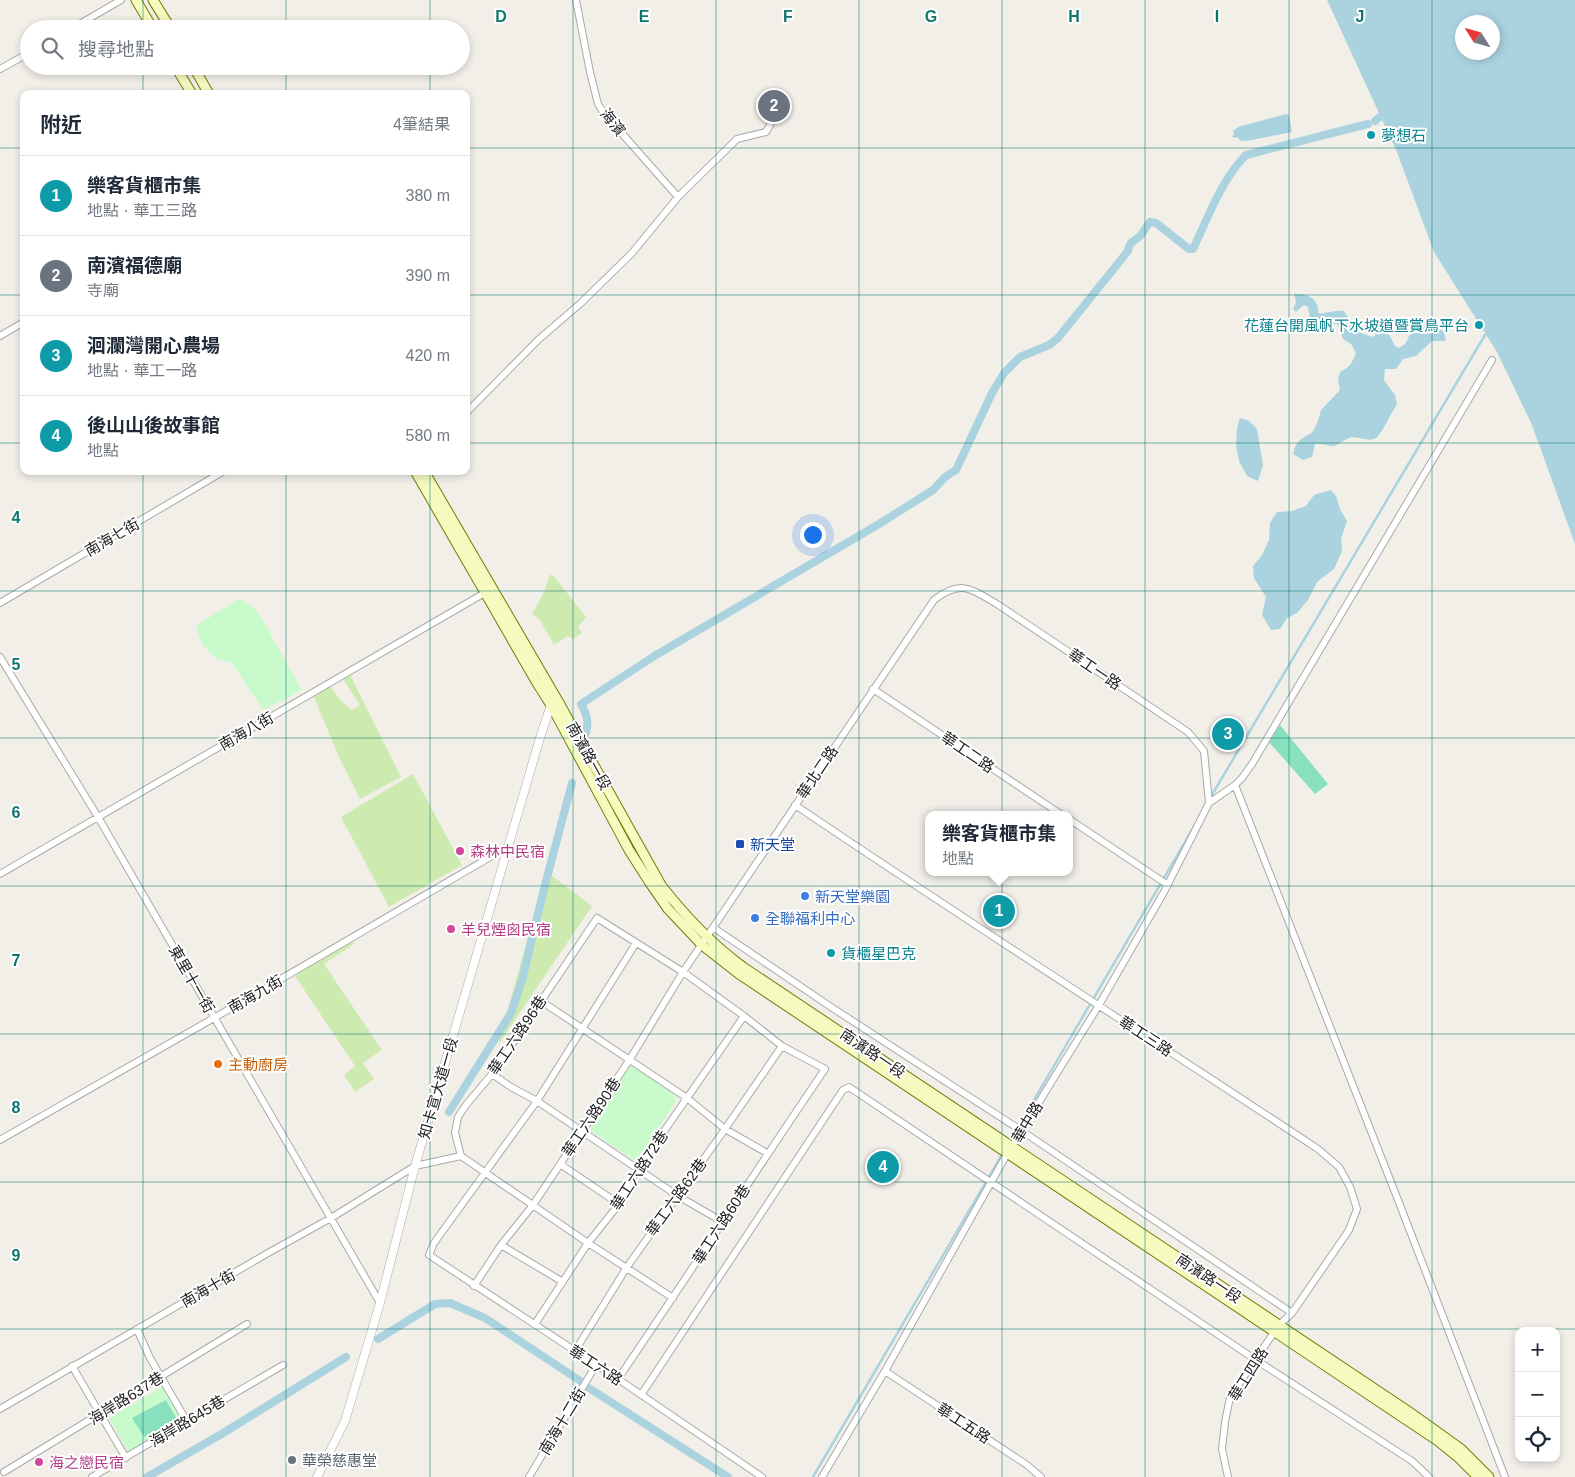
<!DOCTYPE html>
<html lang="zh-TW">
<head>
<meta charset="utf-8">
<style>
  :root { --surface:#fff; --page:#f6f6f7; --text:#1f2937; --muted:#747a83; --line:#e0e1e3; --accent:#111827 }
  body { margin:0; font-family:Arial,"Noto Sans TC",sans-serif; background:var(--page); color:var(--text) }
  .controls { position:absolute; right:15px; bottom:15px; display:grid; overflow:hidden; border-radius:10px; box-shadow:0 2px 8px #0003 }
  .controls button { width:45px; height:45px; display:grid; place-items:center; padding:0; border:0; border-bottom:1px solid var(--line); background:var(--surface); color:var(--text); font:25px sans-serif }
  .compass { position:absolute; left:1455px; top:15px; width:45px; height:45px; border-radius:50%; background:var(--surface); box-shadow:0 2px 8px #0003; rotate:307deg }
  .you { position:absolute; left:812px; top:534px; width:18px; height:18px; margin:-12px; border:4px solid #fff; border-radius:50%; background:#1a73e8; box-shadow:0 0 0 8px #1a73e833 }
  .badge { display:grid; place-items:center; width:32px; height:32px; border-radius:50%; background:var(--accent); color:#fff; font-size:16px; font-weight:700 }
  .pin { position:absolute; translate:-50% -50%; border:2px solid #fff; box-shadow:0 1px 5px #0006 }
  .popup { position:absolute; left:925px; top:811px; width:148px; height:65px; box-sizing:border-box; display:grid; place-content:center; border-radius:10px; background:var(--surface); filter:drop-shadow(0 1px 4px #0005); font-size:16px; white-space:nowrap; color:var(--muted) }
  .popup b { font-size:19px; color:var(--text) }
  .popup::after { content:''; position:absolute; left:50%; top:100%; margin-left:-10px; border:10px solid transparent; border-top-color:var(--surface) }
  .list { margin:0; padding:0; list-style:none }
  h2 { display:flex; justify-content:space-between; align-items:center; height:65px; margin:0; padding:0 20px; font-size:21px }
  h2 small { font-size:16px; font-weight:400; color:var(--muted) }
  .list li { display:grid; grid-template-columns:32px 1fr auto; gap:15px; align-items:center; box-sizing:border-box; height:80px; padding:0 20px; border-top:1px solid var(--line) }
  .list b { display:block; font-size:19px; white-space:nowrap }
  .list p { margin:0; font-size:16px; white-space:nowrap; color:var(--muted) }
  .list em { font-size:16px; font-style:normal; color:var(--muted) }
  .icon { flex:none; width:28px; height:28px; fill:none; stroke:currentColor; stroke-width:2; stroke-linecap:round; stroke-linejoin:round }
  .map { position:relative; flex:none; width:1575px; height:1477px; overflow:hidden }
  .search { position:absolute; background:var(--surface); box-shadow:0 2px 8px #0003; left:20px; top:20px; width:450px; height:55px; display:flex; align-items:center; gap:12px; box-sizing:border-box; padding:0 18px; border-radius:28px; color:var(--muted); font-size:19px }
  .panel { position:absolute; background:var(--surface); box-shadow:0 2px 8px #0003; left:20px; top:90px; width:450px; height:385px; border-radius:10px }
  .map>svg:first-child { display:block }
  .grass { fill:#cdebb0 }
  .park { fill:#c8facc }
  .pitch { fill:#88e0be }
  .water { fill:#aad3df; fill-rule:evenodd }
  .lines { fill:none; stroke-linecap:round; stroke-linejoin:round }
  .stream { stroke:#aad3df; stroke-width:2.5 }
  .canal { stroke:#aad3df; stroke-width:8 }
  .minor-casing { stroke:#a9a9a9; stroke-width:8 }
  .tertiary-casing { stroke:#a9a9a9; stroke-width:9 }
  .secondary-casing { stroke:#707d05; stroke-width:11 }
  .minor { stroke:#fff; stroke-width:6 }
  .tertiary { stroke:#fff; stroke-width:8 }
  .secondary { stroke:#f7fabf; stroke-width:9 }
  .grid { fill:none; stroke:#0f766e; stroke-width:1; stroke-opacity:0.55 }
  .culture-dot { fill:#0f9aa8; stroke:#fff; stroke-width:2 }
  .transit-dot { fill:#1a4fb4; stroke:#fff; stroke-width:2 }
  .hotel-dot { fill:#d1479c; stroke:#fff; stroke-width:2 }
  .shop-dot { fill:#3f7fe0; stroke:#fff; stroke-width:2 }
  .food-dot { fill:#e8710a; stroke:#fff; stroke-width:2 }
  .worship-dot { fill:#6b7280; stroke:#fff; stroke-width:2 }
  .labels { text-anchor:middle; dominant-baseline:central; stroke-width:4; stroke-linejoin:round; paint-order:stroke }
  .street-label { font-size:15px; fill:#222; stroke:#fff }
  .culture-label { font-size:15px; fill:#0d838f; stroke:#fff; text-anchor:start }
  .transit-label { font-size:15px; fill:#164399; stroke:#fff; text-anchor:start }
  .hotel-label { font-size:15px; fill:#b23c85; stroke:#fff; text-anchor:start }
  .shop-label { font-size:15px; fill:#366cbe; stroke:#fff; text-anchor:start }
  .food-label { font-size:15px; fill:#c56008; stroke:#fff; text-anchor:start }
  .worship-label { font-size:15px; fill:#5b616d; stroke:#fff; text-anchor:start }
  .grid-label { font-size:16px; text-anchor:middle; font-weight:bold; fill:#0f766e; stroke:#fff; stroke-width:4; stroke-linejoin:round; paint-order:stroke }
</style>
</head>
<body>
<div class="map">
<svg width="1575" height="1477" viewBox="0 0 1575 1477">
  <rect width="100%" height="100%" fill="#f2efe9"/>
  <path class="grass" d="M550,575h3l33,42 -8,10 4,6 -9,6 -5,-3 -14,9 -14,-25 -8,-6 12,-22z
    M350,675l51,102 -41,22 -21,-42 -26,-62 17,-9 11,15 11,9 8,-5 -17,-26z
    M413,774l49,91 -73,42 -48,-90z
    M546,871l46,35 -94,139z
    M350,938l4,6 -30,20 58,86 -19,13 11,16 -19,13 -11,-17 11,-9 -60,-90z"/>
  <path class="park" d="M240,598l18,14 44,78 -39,20 -31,-47 -17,-5 -13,-14 -6,-18z
    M629,1064l46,31v8l-39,58 -50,-33z
    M164,1386l22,38 -56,31 -21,-37z"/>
  <path class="pitch" d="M1280,725l48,59 -13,10 -46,-52z
    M166,1400l12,21 -34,16 -12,-19z"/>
  <path class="water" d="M1327,0h248v544l-43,-119 -35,-73 -63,-100 -37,-100zM1492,22v30h-30v-30z
    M1286,114l3,1 3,17 -46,9 -2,-1 -2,2 -5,-5 -2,1 -4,-2 3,-1 -1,-4 5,-4z
    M1294,294c13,-1 26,5 24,19 8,1 16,-3 26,-2l14,21 15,5 3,-3 -2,-7 5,-3 11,12 5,10 4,2c11,-6 6,-7 12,-15 8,-11 24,-7 33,-1l2,9h-14l-16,15 -13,3 -7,10h-11l-1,11 11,15 2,9c-5,7 -15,30 -21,34 -8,5 -19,-3 -27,0 -7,2 -11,9 -19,8 -5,-1 -9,-3 -15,-2l-3,13 -9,3 -10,-6c2,-12 8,-16 19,-21l6,-12 3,-11 19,-20 -2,-11 2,-7c10,-5 12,-9 16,-19l-5,-9 -8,-5 -6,-15 -11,-1h-12l-4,-4 -2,-12 -4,-2 -8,7 -3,-3 3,-7z
    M1240,418l9,3 8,8 6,36 -5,16 -11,-5 -8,-15 -3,-15 1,-18z
    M1331,490l5,6 4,13 7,12 -6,18 1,12 -8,18 -17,13 -9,18 -11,13 -10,5 -7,11 -9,1 -9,-15 4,-18 -12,-19 -1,-12 9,-11 7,-15 1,-17 7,-11 15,-1 14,-5 8,-11z"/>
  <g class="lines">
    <path class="stream" d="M1210,798l275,-463
      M1010,1141l185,-316
      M813,1477l190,-324"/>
    <path class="canal" d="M1375,121l6,-5
      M586,733c3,-12 1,-18 -5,-29l75,-49 223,-131 54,-34 12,-13 11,-7 36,-77 12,-20 16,-16 29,-12 9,-7 70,-87c1,-9 6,-10 12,-15 4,-4 6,-10 10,-14l6,1 33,26h4c15,-31 28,-69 53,-94l122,-31
      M449,1112l62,-99 11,-33 22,-91 28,-106
      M378,1339l57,-35 15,-1 35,15 97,64
      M589,1388l139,89
      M147,1477l73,-42 126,-78"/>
    <g class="minor-casing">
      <path id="minor" d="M576,0l14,72 8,32 5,8 75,85
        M71,29l50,-29
        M0,69l29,-16
        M0,336l24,-14
        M466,413l72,-73 43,-37 51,-50 46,-56 59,-58 29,-7 6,-11
        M0,603l224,-132
        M0,657l98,160 282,486
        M873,689l189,126
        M1235,785l163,415 107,277
        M795,805c173,117 349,229 523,344l21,18 11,20 7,22 -8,21 -57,83 -13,12 -49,72 -5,25 -3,27 6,28
        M1069,819l99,66
        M0,874l488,-283
        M714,928l117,79 191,124 270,182
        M636,943l-99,158 -103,142 -5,12 189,124 144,98
        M541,1001l146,97 38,31 42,24
        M492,1074l19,13 26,14 141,95 45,26
        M0,1140l214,-122 295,-172
        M461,1156l-6,-23 3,-16 8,-12 26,-31 105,-156 86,54 61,44 38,30 43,23c-70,103 -137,207 -207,310
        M560,1164l59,40
        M501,1245l62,37
        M474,1286l27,-41 32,-40 97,-146 53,-87 251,-372c27,-21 37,-11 63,4l191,128 16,19 5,52
        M535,1324l53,-81 31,-39 18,-34 107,-154
        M137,1329l13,29 36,62
        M575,1351l52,-84 98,-138 57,-83
        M72,1366l54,92
        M885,1371l142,94 14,12
        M641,1395l202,-305 6,-3 407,273 156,101 17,16
        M0,1409l268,-156 63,-35 84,-52 46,-10 127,87 85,55
        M4,1472l243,-148
        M92,1477l191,-112
        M529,1477l67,-112
        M822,1477l63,-106 122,-217 92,-149 65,-113 45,-89 26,-18 7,-7 10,-14 240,-404"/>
    </g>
    <g class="tertiary-casing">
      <path id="tertiary" d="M317,1477l28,-56 35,-118 35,-137 124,-425 12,-36 2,-1"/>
    </g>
    <g class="secondary-casing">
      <path id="secondary" d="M136,0l17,29
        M153,0l18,29
        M175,66l17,28
        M193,66l16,28
        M415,471l122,212 14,22 78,145 21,33 18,26 34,36 37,29 699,467 21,17 19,19
        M424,471l134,230 103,184c24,31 51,59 82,82l665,444 53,38 28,28"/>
    </g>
    <use href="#minor" class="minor"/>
    <use href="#tertiary" class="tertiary"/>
    <use href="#secondary" class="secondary"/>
  </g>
  <path class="grid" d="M143,0v29M286,0v29M430,0v29M573,0v1477M716,0v1477M859,0v1477M1002,0v1477M1145,0v1477M1289,0v1477M1432,0v1477M143,66v28M286,66v28M430,66v28M0,148h24M466,148h1109M0,295h24M466,295h1109M0,443h24M466,443h1109M143,471v1006M286,471v1006M430,471v1006M0,591h1575M0,738h1575M0,886h1575M0,1034h1575M0,1182h1575M0,1329h1575"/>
  <g class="culture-dot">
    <circle cx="1371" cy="135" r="5"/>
    <circle cx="1479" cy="325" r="5"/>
    <circle cx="831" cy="953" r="5"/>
  </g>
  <rect class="transit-dot" x="735" y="839" width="10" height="10" rx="2.5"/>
  <g class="hotel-dot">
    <circle cx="460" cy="851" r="5"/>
    <circle cx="451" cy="929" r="5"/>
    <circle cx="39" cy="1462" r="5"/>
  </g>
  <g class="shop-dot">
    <circle cx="805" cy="896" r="5"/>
    <circle cx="755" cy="918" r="5"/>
  </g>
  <circle class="food-dot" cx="218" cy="1064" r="5"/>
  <circle class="worship-dot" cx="292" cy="1460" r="5"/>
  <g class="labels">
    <g class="street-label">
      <text transform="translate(613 122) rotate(51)">海濱</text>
      <text transform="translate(112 537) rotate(-30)">南海七街</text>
      <text transform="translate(1095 669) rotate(34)">華工一路</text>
      <text transform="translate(246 731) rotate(-30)">南海八街</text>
      <text transform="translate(968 752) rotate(34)">華工二路</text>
      <text transform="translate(589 756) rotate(61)">南濱路一段</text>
      <text transform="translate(817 772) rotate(-56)">華北二路</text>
      <text transform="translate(192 979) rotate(60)">東里十一街</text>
      <text transform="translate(255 994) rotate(-30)">南海九街</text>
      <text transform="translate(517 1035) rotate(-56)">華工六路96巷</text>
      <text transform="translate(1146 1036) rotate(33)">華工三路</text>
      <text transform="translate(873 1053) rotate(34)">南濱路一段</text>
      <text transform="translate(438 1088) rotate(-74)">知卡宣大道一段</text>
      <text transform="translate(591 1117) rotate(-56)">華工六路90巷</text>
      <text transform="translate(1027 1122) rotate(-59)">華中路</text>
      <text transform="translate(639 1170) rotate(-57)">華工六路72巷</text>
      <text transform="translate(676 1197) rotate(-54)">華工六路62巷</text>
      <text transform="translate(721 1224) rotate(-57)">華工六路60巷</text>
      <text transform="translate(1209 1278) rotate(34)">南濱路一段</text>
      <text transform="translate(208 1288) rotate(-30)">南海十街</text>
      <text transform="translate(596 1365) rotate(33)">華工六路</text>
      <text transform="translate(1248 1374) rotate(-58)">華工四路</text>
      <text transform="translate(126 1398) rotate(-32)">海岸路637巷</text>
      <text transform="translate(187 1421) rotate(-31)">海岸路645巷</text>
      <text transform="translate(562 1421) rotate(-59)">南海十二街</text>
      <text transform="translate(964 1423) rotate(33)">華工五路</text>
    </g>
    <g class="culture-label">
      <text x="1381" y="135">夢想石</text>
      <text x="1469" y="325" text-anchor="end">花蓮台開風帆下水坡道暨賞鳥平台</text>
      <text x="841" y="953">貨櫃星巴克</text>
    </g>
    <g class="transit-label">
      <text x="750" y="844">新天堂</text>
    </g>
    <g class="hotel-label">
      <text x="470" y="851">森林中民宿</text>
      <text x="461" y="929">羊兒煙囪民宿</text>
      <text x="49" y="1462">海之戀民宿</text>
    </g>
    <g class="shop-label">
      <text x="815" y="896">新天堂樂園</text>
      <text x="765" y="918">全聯福利中心</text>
    </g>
    <g class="food-label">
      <text x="228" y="1064">主動廚房</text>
    </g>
    <g class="worship-label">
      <text x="302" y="1460">華榮慈惠堂</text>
    </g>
  </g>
  <g class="grid-label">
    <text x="501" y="22">D</text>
    <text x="644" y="22">E</text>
    <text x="788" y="22">F</text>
    <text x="931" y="22">G</text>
    <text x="1074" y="22">H</text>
    <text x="1217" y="22">I</text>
    <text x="1360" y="22">J</text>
    <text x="16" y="523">4</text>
    <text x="16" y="670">5</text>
    <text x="16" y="818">6</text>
    <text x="16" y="966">7</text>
    <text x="16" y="1113">8</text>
    <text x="16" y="1261">9</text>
  </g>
</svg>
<div class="controls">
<button>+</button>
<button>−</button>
<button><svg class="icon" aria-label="locate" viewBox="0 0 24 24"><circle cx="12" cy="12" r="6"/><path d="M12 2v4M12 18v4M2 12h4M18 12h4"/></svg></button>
</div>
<svg class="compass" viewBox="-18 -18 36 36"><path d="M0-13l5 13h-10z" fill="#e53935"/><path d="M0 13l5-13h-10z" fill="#747a83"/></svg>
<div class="you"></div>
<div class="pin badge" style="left:999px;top:911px;background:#0f9aa8">1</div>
<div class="popup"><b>樂客貨櫃市集</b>地點</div>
<div class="pin badge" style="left:774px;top:106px;background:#6b7280">2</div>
<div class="pin badge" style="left:1228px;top:734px;background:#0f9aa8">3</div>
<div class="pin badge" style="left:883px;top:1167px;background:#0f9aa8">4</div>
<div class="search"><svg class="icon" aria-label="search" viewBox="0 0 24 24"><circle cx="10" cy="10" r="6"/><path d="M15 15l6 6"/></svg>搜尋地點</div>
<section class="panel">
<h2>附近<small>4筆結果</small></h2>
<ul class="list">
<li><span class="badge" style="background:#0f9aa8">1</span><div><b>樂客貨櫃市集</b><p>地點 · 華工三路</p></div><em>380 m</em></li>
<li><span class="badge" style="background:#6b7280">2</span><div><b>南濱福德廟</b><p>寺廟</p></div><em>390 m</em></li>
<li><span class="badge" style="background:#0f9aa8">3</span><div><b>洄瀾灣開心農場</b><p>地點 · 華工一路</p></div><em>420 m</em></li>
<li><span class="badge" style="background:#0f9aa8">4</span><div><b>後山山後故事館</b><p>地點</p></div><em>580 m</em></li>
</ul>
</section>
</div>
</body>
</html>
